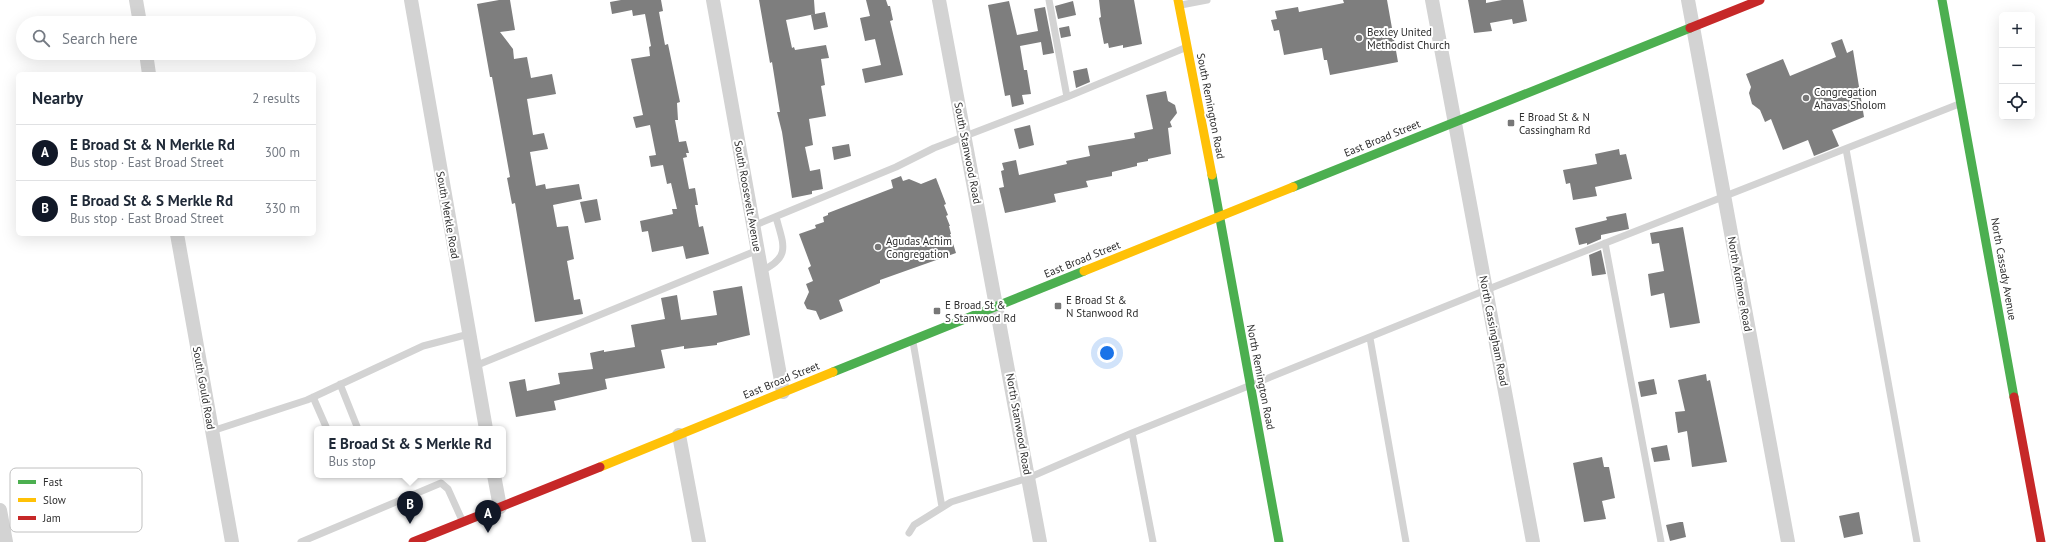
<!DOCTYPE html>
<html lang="en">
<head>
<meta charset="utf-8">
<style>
  :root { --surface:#fff; --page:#f6f6f7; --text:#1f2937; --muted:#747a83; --line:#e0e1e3; --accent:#111827 }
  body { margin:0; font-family:"PT Sans",sans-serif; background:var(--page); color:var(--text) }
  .controls { position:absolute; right:12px; top:12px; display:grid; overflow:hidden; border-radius:6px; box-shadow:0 4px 16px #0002 }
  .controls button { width:36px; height:36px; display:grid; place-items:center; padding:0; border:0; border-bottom:1px solid var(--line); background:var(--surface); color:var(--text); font:20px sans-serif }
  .you { position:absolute; left:1107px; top:353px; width:14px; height:14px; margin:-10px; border:3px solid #fff; border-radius:50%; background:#1a73e8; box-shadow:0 0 0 6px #1a73e833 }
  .badge { display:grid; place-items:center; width:26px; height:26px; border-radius:50%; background:var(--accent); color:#fff; font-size:13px; font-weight:700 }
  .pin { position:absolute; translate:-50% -33px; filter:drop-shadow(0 1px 2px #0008) }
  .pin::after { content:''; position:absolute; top:21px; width:14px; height:12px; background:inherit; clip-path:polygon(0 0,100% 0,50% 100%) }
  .popup { position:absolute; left:314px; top:426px; width:192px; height:52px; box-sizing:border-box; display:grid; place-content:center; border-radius:6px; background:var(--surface); filter:drop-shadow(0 1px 3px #0005); font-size:13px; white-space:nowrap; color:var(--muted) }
  .popup b { font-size:15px; color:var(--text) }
  .popup::after { content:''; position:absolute; left:50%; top:100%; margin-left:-8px; border:8px solid transparent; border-top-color:var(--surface) }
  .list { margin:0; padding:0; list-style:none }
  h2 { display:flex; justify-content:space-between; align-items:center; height:52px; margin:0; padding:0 16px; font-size:17px }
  h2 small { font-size:13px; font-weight:400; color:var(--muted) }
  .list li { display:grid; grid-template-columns:26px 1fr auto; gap:12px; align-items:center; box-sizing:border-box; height:56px; padding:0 16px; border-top:1px solid var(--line) }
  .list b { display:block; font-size:15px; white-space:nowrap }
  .list p { margin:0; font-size:13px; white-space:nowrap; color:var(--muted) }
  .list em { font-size:13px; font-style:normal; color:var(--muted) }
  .icon { flex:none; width:22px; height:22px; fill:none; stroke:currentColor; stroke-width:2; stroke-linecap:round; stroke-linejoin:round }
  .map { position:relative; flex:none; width:2047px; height:542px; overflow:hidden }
  .search { position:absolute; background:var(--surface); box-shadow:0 4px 16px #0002; left:16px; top:16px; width:300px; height:44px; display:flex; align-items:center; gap:10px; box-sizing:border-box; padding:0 14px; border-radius:22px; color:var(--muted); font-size:15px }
  .panel { position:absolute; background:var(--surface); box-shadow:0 4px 16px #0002; left:16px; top:72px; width:300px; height:164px; border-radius:6px }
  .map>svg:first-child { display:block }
  .building { fill:#7e7e7e }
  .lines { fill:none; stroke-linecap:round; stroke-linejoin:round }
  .lane { stroke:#d3d3d3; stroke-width:7 }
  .street { stroke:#d3d3d3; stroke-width:14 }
  .fast { stroke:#4caf50; stroke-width:9 }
  .slow { stroke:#ffc107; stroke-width:9 }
  .jam { stroke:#c62828; stroke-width:9 }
  .poi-dot { fill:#777; stroke:#fff; stroke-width:1.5 }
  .labels { text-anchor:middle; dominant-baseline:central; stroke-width:4; stroke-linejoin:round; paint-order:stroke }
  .poi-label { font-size:11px; fill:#2e2e2e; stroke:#fff; text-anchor:start }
  .street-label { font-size:11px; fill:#2e2e2e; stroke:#fff }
  .key { fill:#fff; stroke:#c0c0c0; stroke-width:1 }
  .key-label { font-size:11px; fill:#2e2e2e }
</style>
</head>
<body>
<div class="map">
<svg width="2047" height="542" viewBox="0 0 2047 542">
  <rect width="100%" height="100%" fill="#fff"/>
  <path class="building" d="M499,0h11l5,30 -15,2 13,17 1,10 13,-2 4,21 21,-4 4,20 -29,5 6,36 11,-2 4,16 -18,3 6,34 9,-2 1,5 33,-5 3,15 -29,6 4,22 11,-1 6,33 -7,2 7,39 6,-1 3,15 -48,8 -20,-119 -3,1 -5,-26 3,-1 -18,-100h-2l-13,-73z
    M621,0h40l2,11 -4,1 6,33 3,-1 12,58 -3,1 1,17h-3l4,22 7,-1 3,12h-3l1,4 -4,1 6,31 6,-1 3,17h-3l4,22 4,-1 6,28 -23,5 -3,-13 -31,6 -4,-21 -6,1 -2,-11 33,-7 -1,-5h5l-6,-26 -4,1 -4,-19 -12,2 -2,-11 7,-1 -6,-30 -14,3 -3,-11 10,-2 -12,-56 19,-3 -1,-9 2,-1 -6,-32 -12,2 -1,-6 -20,4 -2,-12z
    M759,0h55l1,14 10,-2 3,15 -14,3 -3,-15 4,-1 -29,6 6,28 2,-1 1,3 31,-5 3,13 -8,1 4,26 -4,1 5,30 -17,3 4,26 -8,2 5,24 10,-2 3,20 -11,2v3l-20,4 -10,-66 -5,-20h3l-8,-50 -2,1z
    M866,0h20l2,6h2l3,14 -3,1 13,54 -38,8 -3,-14 19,-4 -6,-26 -10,2 -5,-23 10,-2z
    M1099,0h35l8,44 -19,4v-3l-14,3 -1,-5 -4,1 -5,-26 2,-1z
    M1343,0h44l11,62 -68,13 -3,-15h-3l-2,-12 -38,7 -5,-25 -5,1 -3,-11 6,-1 -2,-8 23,-4 1,5 45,-9z
    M1468,0h18v3l16,-3h21l4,21 -14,3 -1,-5 -22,4 2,8 -18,2z
    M1009,1l8,34 21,-4 -4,-22 11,-2 9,46 -11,2 -2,-13 -21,4 4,24h3l4,24 -9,1 2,9 -12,3 -2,-12 -5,1 -17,-91z
    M1073,1l3,14 -18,4 -3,-13z
    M1069,26l2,10 -10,2 -2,-10z
    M1842,39l5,14 6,-3 11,67 -32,13 7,16 -25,10 -6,-16 -25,10 -12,-31 -6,3 -5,-12 -8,-6 -3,-11 2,-6 -5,-13 37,-15 7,17 46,-19 -5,-14z
    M1087,68l3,14 -14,6 -3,-17z
    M1166,91l2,10 7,4 2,8 -7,9 2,5 -4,1 3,26 -23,5v2l-11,2v3l-25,6v4l-26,5 2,6 -34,7 2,8 -51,11 -6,-25 5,-1 -3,-16 3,-1 -2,-7 14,-3 3,15 48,-11 -1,-3 24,-5 -2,-10 47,-8 -1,-5 19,-4 -7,-34z
    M1030,125l4,20 -15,4 -5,-20z
    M849,144l2,12 -17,4 -2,-13z
    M1619,149l1,6 6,-1 6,25 -37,8 2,9 -24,4 -3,-17 -4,1 -3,-14 34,-6 -2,-10z
    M901,176l2,5 6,-2 12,5 15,-6 10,26 -2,1 4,10 -2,1 4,10h-1l2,8h-1l6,19 -76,27v3l-41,17 4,11 -23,9 -4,-9 -9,-2 -3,-6 5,-11 -3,-8 7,-3 -5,-13 3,-2 -12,-32 17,-6 -1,-3 9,-3 -1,-5 5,-2v-2l65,-25 -2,-8z
    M597,199l4,21 -16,3 -5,-21z
    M1626,213l3,16 -28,6v4l-14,6v-2l-8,2 -4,-17 32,-8 -1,-3z
    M1683,227l17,96 -30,5 -6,-35 -13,3 -3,-22 16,-3 -5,-28 -7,1 -2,-11z
    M1601,250l5,24 -14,2 -3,-21z
    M742,286l8,49 -33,8v2l-33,4v-3l-23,4 4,18 -60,11 2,10 -53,12 2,9 -40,7 -7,-35 16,-3 2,12 33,-7 -2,-11 35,-4 -3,-16 14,-3v2l31,-5 -4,-22 34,-6 -4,-21 16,-3 4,25 36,-5 -4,-24z
    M1706,374l1,7 3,-1 17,82 -35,5 -5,-36 -9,2 -3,-21 10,-1 -7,-31z
    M1654,379l3,15 -16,3 -3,-15z
    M1667,445l3,15 -16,2 -3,-14z
    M1602,457l2,10h5l6,31 -13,3 4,18 -22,3 -11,-59z
    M1859,512l4,22 -19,4 -5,-22z
    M1680,522h3l3,15 -16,4 -4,-16z"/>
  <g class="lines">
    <path class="lane" d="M1049,0l18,97
      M1181,5l26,-5
      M1846,149l71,393
      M753,226l143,-59 38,-19 133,-51 120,-50
      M1605,243l56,299
      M761,271c31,-14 22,-27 15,-54
      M1370,338l36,204
      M913,342l29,165
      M475,366l283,-116
      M340,384l18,45
      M313,397l14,32
      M212,431l95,-31 116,-54 46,-12
      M1132,433l21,109
      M909,533l5,-8 37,-23 77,-24 104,-45 354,-143 473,-186
      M301,542l140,-59 7,6 14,31"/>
    <path class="street" d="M136,0l4,23
      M411,0l75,429
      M713,0l70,392
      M939,0l101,542
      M1432,0l101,542
      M1688,0l100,542
      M146,53l3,21
      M177,234l55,308
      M679,435l20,107
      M494,475l6,32
      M0,510l6,32"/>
    <path class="fast" d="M1942,0l72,397
      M1212,175l67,367
      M1293,187l397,-159
      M833,372l251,-101"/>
    <path class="slow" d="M1178,0l34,175
      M1084,271l209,-84
      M600,467l233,-95"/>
    <path class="jam" d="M1690,28l70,-28
      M2014,397l27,145
      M413,542l187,-75"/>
  </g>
  <g class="poi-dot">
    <circle cx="1359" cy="38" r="4"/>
    <circle cx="1806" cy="98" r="4"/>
    <rect x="1507" y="119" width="8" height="8" rx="2"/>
    <circle cx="878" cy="247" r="4"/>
    <rect x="1054" y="302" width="8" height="8" rx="2"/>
    <rect x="933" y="307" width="8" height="8" rx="2"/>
  </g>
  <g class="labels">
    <g class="poi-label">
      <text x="1367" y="32">Bexley United<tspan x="1367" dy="13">Methodist Church</tspan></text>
      <text x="1814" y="92">Congregation<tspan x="1814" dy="13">Ahavas Sholom</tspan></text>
      <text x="1519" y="117">E Broad St &amp; N<tspan x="1519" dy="13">Cassingham Rd</tspan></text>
      <text x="886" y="241">Agudas Achim<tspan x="886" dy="13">Congregation</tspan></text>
      <text x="1066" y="300">E Broad St &amp;<tspan x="1066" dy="13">N Stanwood Rd</tspan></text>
      <text x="945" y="305">E Broad St &amp;<tspan x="945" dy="13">S Stanwood Rd</tspan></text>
    </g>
    <g class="street-label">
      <text transform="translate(1211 106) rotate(79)">South Remington Road</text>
      <text transform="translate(1382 138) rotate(-22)">East Broad Street</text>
      <text transform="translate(968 153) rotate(79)">South Stanwood Road</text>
      <text transform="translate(748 196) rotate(80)">South Roosevelt Avenue</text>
      <text transform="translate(448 215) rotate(80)">South Merkle Road</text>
      <text transform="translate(1082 259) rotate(-22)">East Broad Street</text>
      <text transform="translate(2004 269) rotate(80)">North Cassady Avenue</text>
      <text transform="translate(1740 284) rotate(80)">North Ardmore Road</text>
      <text transform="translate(1494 331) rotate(79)">North Cassingham Road</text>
      <text transform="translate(1261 377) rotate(79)">North Remington Road</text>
      <text transform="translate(781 380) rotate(-22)">East Broad Street</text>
      <text transform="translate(204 388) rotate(80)">South Gould Road</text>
      <text transform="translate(1019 424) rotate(80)">North Stanwood Road</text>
    </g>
  </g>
  <rect x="10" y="468" width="132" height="64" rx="6" class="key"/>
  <rect x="18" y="480" width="18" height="4" fill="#4caf50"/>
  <rect x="18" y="498" width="18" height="4" fill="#ffc107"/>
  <rect x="18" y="516" width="18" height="4" fill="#c62828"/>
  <g class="key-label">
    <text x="43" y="486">Fast</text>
    <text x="43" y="504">Slow</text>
    <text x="43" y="522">Jam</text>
  </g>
</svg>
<div class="controls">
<button>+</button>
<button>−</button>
<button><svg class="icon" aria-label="locate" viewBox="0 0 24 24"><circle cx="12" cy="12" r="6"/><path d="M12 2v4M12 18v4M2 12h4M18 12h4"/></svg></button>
</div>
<div class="you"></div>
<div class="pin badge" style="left:488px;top:533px">A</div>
<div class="pin badge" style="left:410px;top:524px">B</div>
<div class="popup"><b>E Broad St &amp; S Merkle Rd</b>Bus stop</div>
<div class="search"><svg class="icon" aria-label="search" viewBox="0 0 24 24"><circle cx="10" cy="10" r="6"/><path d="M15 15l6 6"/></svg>Search here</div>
<section class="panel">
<h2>Nearby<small>2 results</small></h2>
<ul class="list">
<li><span class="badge">A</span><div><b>E Broad St &amp; N Merkle Rd</b><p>Bus stop · East Broad Street</p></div><em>300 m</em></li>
<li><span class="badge">B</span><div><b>E Broad St &amp; S Merkle Rd</b><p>Bus stop · East Broad Street</p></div><em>330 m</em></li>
</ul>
</section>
</div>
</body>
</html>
